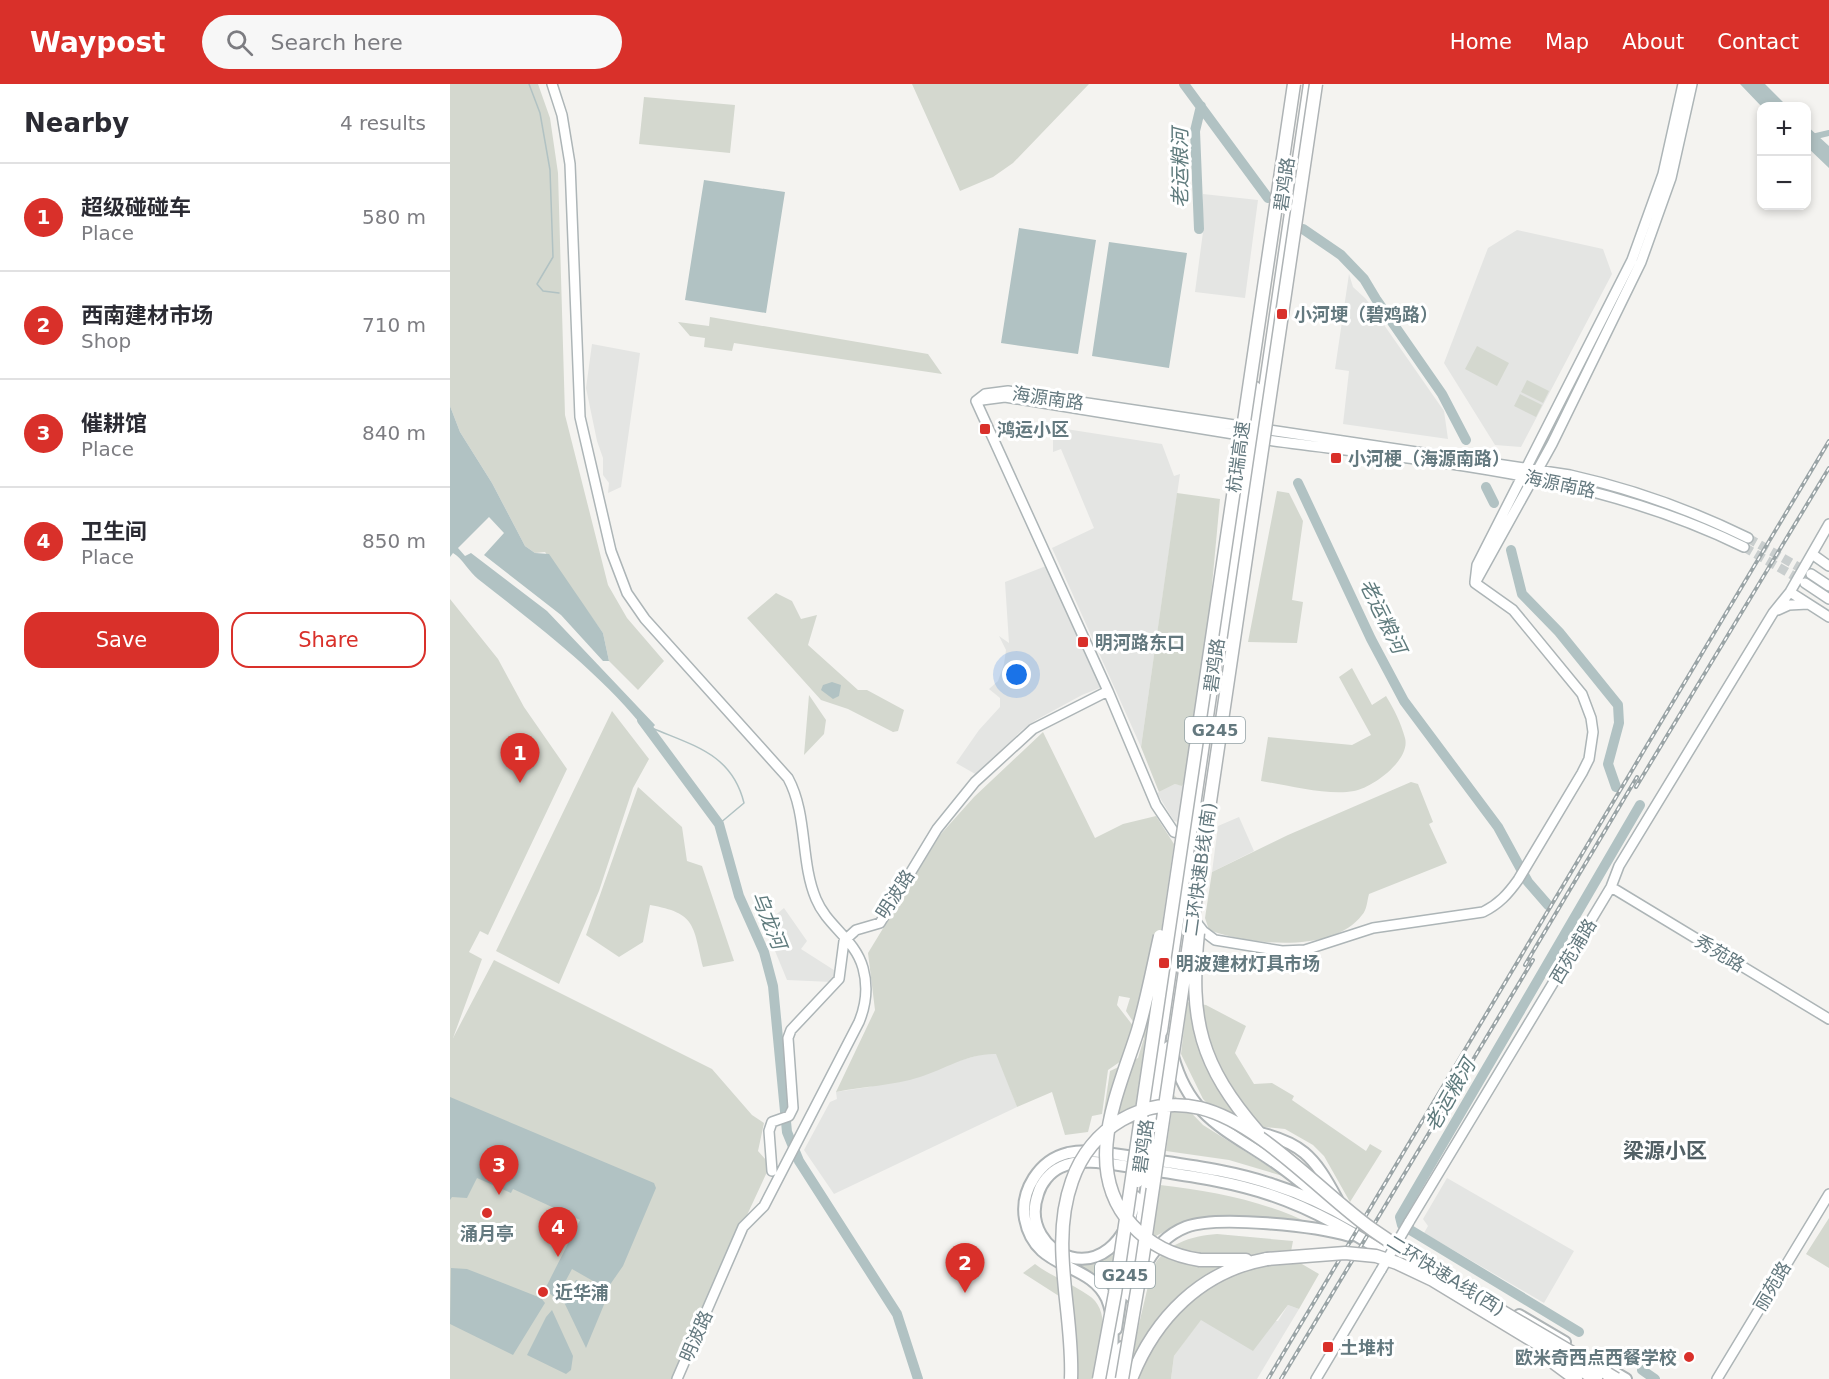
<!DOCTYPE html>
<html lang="en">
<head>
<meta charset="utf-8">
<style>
  :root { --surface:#fff; --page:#f7f7f7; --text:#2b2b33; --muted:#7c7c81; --line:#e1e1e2; --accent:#d9302a }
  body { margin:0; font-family:"DejaVu Sans","Noto Sans SC",sans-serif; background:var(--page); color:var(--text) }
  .controls { position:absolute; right:18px; top:18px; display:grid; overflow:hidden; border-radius:12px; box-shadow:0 3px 9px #0003 }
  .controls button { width:54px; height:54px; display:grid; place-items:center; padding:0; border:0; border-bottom:2px solid var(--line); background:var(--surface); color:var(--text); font:30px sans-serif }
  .you { position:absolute; left:567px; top:591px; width:21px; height:21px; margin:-15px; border:4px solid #fff; border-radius:50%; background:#1a73e8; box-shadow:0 0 0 9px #1a73e833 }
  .badge { display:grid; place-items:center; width:39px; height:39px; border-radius:50%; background:var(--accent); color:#fff; font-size:20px; font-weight:700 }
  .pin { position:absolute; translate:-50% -50px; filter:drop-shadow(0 2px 3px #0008) }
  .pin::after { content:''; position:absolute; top:32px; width:21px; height:18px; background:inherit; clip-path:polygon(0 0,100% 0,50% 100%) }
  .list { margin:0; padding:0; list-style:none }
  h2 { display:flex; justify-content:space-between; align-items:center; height:78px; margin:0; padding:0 24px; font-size:26px }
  h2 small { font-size:20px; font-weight:400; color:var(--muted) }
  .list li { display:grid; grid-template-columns:39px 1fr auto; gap:18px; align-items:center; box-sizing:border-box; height:108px; padding:0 24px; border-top:2px solid var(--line) }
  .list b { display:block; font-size:22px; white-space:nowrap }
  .list p { margin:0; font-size:20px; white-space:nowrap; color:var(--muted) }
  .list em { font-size:20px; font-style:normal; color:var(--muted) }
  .actions { display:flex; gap:12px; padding:18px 24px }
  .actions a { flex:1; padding:14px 0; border:2px solid var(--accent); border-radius:18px; text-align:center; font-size:21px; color:var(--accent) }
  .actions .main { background:var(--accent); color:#fff }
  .icon { flex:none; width:33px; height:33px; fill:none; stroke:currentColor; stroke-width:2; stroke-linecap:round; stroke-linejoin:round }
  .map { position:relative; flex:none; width:1379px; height:1295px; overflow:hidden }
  header { display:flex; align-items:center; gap:36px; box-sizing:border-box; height:84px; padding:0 30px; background:var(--accent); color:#fff }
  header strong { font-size:28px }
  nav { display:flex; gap:33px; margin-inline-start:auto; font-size:21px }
  .search { width:420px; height:54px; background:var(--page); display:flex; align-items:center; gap:15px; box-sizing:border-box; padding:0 21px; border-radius:33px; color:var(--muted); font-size:22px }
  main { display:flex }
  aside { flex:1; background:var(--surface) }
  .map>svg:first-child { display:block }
  .built { fill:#e4e5e3 }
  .green { fill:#d4d8cf }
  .water { fill:#b1c2c3 }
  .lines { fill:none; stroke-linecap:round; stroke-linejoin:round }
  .stream { stroke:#b1c2c3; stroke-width:1.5 }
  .canal { stroke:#b1c2c3; stroke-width:6 }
  .river { stroke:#b1c2c3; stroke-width:10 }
  .secondary-tunnel { stroke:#c9cece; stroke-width:9; stroke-dasharray:9 4.5; stroke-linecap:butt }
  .secondary-casing { stroke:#adb5b7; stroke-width:12 }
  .primary-casing { stroke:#aeb4b6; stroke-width:14 }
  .highway-casing { stroke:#aeb3b5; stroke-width:15 }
  .secondary { stroke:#fff; stroke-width:9 }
  .primary { stroke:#fff; stroke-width:10 }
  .highway { stroke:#fff; stroke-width:12 }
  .rail-casing { stroke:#9aa4a6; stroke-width:4 }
  .rail { stroke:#fff; stroke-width:1.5; stroke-dasharray:4.5; stroke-linecap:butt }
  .secondary-bridge-casing { stroke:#adb5b7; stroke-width:12; stroke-linecap:butt }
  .primary-bridge-casing { stroke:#aeb4b6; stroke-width:14; stroke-linecap:butt }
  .highway-bridge-casing { stroke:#aeb3b5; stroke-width:15; stroke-linecap:butt }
  .secondary-bridge { stroke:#fff; stroke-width:9 }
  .primary-bridge { stroke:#fff; stroke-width:10 }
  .highway-bridge { stroke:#fff; stroke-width:12 }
  .poi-dot { fill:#d9302a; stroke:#fff; stroke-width:2 }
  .labels { text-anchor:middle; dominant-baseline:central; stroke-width:6; stroke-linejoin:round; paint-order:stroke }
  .shield { fill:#fff; stroke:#92a1a5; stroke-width:1.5 }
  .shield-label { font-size:16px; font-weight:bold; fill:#64797f }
  .street-label { font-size:18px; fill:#64797f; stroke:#fff }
  .poi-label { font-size:18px; font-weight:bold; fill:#64797f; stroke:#fff; text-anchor:start }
  .water-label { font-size:20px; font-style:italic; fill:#5f7b7d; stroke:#fff }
  .quarter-label { font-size:21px; font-weight:bold; fill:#526065; stroke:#fff }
</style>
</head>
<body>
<header>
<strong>Waypost</strong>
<div class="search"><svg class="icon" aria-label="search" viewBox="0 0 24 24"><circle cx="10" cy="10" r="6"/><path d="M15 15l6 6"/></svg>Search here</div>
<nav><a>Home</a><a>Map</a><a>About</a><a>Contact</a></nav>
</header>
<main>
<aside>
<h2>Nearby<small>4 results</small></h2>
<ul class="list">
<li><span class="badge">1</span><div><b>超级碰碰车</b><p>Place</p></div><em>580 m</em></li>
<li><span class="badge">2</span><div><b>西南建材市场</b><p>Shop</p></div><em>710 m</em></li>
<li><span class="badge">3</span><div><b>催耕馆</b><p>Place</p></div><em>840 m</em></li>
<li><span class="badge">4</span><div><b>卫生间</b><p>Place</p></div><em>850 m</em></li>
</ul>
<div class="actions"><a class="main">Save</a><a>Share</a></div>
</aside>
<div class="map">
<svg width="1379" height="1295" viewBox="0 0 1379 1295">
  <rect width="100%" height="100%" fill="#f4f3f0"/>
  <path class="built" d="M753,110l55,6 -13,98 -50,-6 8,-60z
    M1067,146l86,19 9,25 -91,173 -26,-2 -51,-82 44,-115z
    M899,190l4,13 13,12 78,112 4,28 -105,-15 6,-53 -14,-2z
    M142,260l48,9 -19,134 -13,6 1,-10 -6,-8v-17l-6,-17 -11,-53z
    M603,343l109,17 12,32 6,-2 -39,273 -89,-199 42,-20 -33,-79 -8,3z
    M596,482l56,121 -20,8 -46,25 -14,10 -45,45 -21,-12 23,-33 21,-23v-9l-11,-9 9,-8 6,-17 2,-14 -7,-14 10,7 -4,-61z
    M725,700l9,2 -6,36 -4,-1 -17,-28z
    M789,733l15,34 -42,21 6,-46z
    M304,816l12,8 7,9 11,-9 23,33 -6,8 36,23 -5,10 -45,-2z
    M536,969l11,1 20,53 -183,87 -30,-44 26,-48 7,-3 -1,-7 33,-5z
    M997,1094l127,73 -30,52 -120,-70 4,-7 -5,-7z
    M838,1221l11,4 -42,70h-86l3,-23 27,-37 77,2z"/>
  <path class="green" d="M0,0h88l12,34 8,55 7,242 43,170 19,33 37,43 -26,29 -29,-29 -6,-28 -58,-81 -10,1 -10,-7 -33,-63 -32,-51 -10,-26z
    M462,0h177l-76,79 -20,14 -33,14z
    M194,13l91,8 -5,48 -91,-9z
    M260,233l218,37 14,20 -208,-31 -2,8 -28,-4 1,-9 -15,-2 -12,-14 31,4z
    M1027,262l32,17 -12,23 -32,-17z
    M1077,296l22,11 -6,12 -22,-11z
    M1070,310l22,11 -6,12 -22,-11z
    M827,407l12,2 14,28 -11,79 11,2 -6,41 -49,-1z
    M727,409l43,6 -10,108 -25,173 -3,6 -7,-2 -16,8 -18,-45z
    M326,509l16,8 9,18 16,-4 -9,30 50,45h9l37,20 -6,21 -5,1 -45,-23 -27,-9 -74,-82z
    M0,515l48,60 26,48 43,62 -79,166 -8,-4 -11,21 13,7 -29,79 41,-78 218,109 40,46 12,8 -6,28 8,9 1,12 -96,207h-221z
    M902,584l20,37 14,-9c8,13 15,27 19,42 6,22 -33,50 -51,53 -26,5 -67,-6 -93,-10l7,-44 84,8 19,-10 -32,-58z
    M359,611l17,25 -2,14 -20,21z
    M162,627l37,48 -16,29 -34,103 -40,93 -63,-33z
    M593,648l52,106 28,-14 33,-8 18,28 -41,280 -30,-6 7,-47 28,-13 6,-20 -18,-27 4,-13 -11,-2 -2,9 17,22 -10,32 -16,11 -6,44 -10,2 -4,16 -23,3 -13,-43 -35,15 -21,-53c-27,-1 -51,15 -76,23 -27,9 -57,9 -84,15l39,-82 -7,-57 72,-118 34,-38z
    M961,698l7,2 15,38 -4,2 18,39 -78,31c-2,7 -2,16 -7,21 -29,39 -113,30 -153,15l-4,-12 7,-46 76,-37z
    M188,703l44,40 5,34 15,5 32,95 -31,6c-10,-42 -7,-54 -53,-62l-7,37 -24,15 -33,-22z
    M737,918l19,3 40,21 -11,27 19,31 18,-1 22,13 -2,4 74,51 4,-7 12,7 -32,51 -26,-46 -11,-11 -28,-16 -42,-4 -29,-15 -11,-11 -22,-45z
    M724,1011l29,30 83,52 -57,-17 -63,-9z
    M710,1101c53,6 105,16 153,40l-96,-9 -34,6 -31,16z
    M1379,1134v50l-23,-14z
    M767,1150l76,7 -3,16 29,17 -20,35 -11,-4 -35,46 -52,-31 -27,36 -3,23h-45l26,-110c12,-25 39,-33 65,-35z
    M669,1168l-7,42 -12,-14 -29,-17h25z
    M585,1180c17,13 36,19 53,31 27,17 10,59 5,84h-26l-5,-81 -39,-25z"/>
  <path class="water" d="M1290,0h25l22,22 -25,1z
    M1356,41l23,21v22l-22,-21z
    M254,96l81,12 -19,121 -81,-13z
    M569,144l77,12 -18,114 -77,-11z
    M659,158l78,11 -18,115 -77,-12z
    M0,322l10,26 32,51 33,63 10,7 14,1 54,79 6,28h-6l-42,-46 -77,-60 20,-22 -15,-16 -31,31 7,8 6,-3 76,58 108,114 -7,8c-47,-60 -110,-107 -170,-154 -9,-7 -15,-20 -25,-26l-3,4z
    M382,598l9,3 -2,11 -6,3 -12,-9 2,-5z
    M0,1013l204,86 2,5 -33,78 -16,23 -35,-20 -16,30 -11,-10 35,-69 -67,-31 -2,4 -34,-15 -10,20 -15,-1 -2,3z
    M1,1184l16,1 74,29 4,5 -32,52 -63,-31z
    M126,1196l32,15 -22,53 -22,-46z
    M102,1226l21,46 -2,14 -5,4 -39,-19 19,-38z"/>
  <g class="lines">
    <path class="stream" d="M79,0l11,29 10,57 3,87 -16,27 6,7 16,2
      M202,644c42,18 80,26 92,75l-25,21"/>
    <path class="canal" d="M1362,53l17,-4"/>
    <path class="river" d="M734,0l84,114
      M749,145l-4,-98 6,-25
      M853,145l38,26 23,24 12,20 66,95 24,46
      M848,399l73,156 33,62 94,126 30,55 20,23
      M1036,403l8,16
      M1061,466l11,44 37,38 59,73 1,18 -11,41 8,23
      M192,636l77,104 20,72 25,56 9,34 14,146 12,29 98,153 21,65
      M1129,1248l-177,-107 -2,-8 240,-412
      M1192,1286l13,9"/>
    <path class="secondary-tunnel" d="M1298,454l61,35
      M1294,463l60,35"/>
    <g class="secondary-casing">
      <path id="secondary" d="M102,0l10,31 8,49 10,253 31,134 16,42 18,26 143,159c20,37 12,83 28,121 11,27 39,40 47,69 5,18 3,37 -4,54l-95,184 -21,21 -66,152
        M532,316l23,-3 241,39
        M526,317l9,-7 23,-3 562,84c63,14 121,35 178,63
        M526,317l132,290 48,114 18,27 15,3
        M810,355c168,23 329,32 484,108
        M1362,470l17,12
        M1361,490l18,12
        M1025,498l2,-17 155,-305 31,-86 20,-90
        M1025,499l77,-139 89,-182 30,-84 21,-94
        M1355,499l24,16
        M1340,508l39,25
        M1328,526l11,-5 19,-1
        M1161,803l218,132
        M740,830l13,17 12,9 67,11 23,-1 68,-22 110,-16c16,-8 25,-18 35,-32l64,-107 7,-14 4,-27 -2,-14 -9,-24 -69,-84 -38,-27
        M322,1087l-3,-40 3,-9 17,-6 4,-8 -5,-70 3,-8 48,-51 5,-38 12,-11 24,-7 57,-94 38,-47 58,-53 75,-38
        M959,1138l202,-335 8,-21 154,-253 17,-21 39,-68
        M866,1295l65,-109
        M1267,1295l112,-185"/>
    </g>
    <g class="primary-casing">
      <path id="primary" d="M723,972c16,60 52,73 98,104 18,12 35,27 52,39
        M801,1047c50,10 63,25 86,68
        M694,1062l17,-115
        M702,1064l16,-101
        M686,1113c-21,104 -120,58 -98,-3 3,-11 12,-22 23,-27 22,-11 53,-2 76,1 45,7 90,12 134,27 45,15 84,39 124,64
        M692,1188c9,-19 23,-37 44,-45 31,-12 131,-1 164,9
        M680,1212l17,-113
        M1069,1231l46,27
        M666,1245l16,-106
        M662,1269c1,-18 2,-37 -5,-54 -18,-39 -72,-27 -82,-80 -5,-28 14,-59 43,-66 23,-5 49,2 72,5 45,7 91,12 134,27 29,9 56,22 83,38
        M1159,1285l17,10
        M656,1295l7,-32
        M665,1295l7,-32"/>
    </g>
    <g class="highway-casing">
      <path id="highway" d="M778,557l82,-557
        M711,947l94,-643
        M750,1176h46
        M681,1295c24,-61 70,-108 136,-120"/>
    </g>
    <use href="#secondary" class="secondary"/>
    <use href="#primary" class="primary"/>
    <use href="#highway" class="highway"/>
    <g class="rail-casing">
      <path id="rail" d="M1186,703l193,-319
        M1075,881l112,-188
        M818,1295l561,-938
        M831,1295l252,-419"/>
    </g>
    <use href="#rail" class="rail"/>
    <g class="secondary-bridge-casing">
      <path id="secondary-bridge" d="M931,1186l28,-48"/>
    </g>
    <g class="primary-bridge-casing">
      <path id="primary-bridge" d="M688,1098l6,-36
        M697,1099l5,-35"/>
    </g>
    <g class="highway-bridge-casing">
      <path id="highway-bridge" d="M748,849c-9,87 2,132 60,199
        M710,852c-7,31 -13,63 -22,94 -19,61 -58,138 -6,195 18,20 41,31 68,35
        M817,1175l78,-6 31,3 21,7 36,17 163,99
        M1092,1270l34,25
        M621,1295c3,-65 -22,-134 1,-198 18,-53 72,-86 128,-73 61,15 122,86 173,122 78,54 162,100 243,149
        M649,1295l16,-86 179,-1209
        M672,1295l20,-117 174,-1178"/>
    </g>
    <use href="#secondary-bridge" class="secondary-bridge"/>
    <use href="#primary-bridge" class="primary-bridge"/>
    <use href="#highway-bridge" class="highway-bridge"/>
  </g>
  <g class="poi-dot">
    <rect x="826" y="224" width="12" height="12" rx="3"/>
    <rect x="529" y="339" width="12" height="12" rx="3"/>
    <rect x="880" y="368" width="12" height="12" rx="3"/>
    <rect x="627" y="552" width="12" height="12" rx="3"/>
    <rect x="708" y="873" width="12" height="12" rx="3"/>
    <circle cx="37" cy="1129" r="6"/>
    <circle cx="93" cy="1208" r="6"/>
    <rect x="872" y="1257" width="12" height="12" rx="3"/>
    <circle cx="1239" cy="1273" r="6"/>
  </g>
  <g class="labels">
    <g class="shield">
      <rect x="735" y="633" width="60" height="26" rx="4.5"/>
      <rect x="645" y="1178" width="60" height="26" rx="4.5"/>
    </g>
    <g class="shield-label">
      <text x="765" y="646">G245</text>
      <text x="675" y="1191">G245</text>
    </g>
    <g class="street-label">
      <text transform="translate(834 100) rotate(-82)">碧鸡路</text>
      <text transform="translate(598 314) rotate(8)">海源南路</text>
      <text transform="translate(788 373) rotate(-82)">杭瑞高速</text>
      <text transform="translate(1110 400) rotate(12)">海源南路</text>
      <text transform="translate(764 581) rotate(-82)">碧鸡路</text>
      <text transform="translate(750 785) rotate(-82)">二环快速B线(南)</text>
      <text transform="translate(445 810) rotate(-57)">明波路</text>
      <text transform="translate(1123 867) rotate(-59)">西苑浦路</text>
      <text transform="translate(1270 869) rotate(31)">秀苑路</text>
      <text transform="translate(693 1062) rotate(-82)">碧鸡路</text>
      <text transform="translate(996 1191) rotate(32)">二环快速A线(西)</text>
      <text transform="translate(1322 1202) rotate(-59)">丽苑路</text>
      <text transform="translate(246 1252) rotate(-66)">明波路</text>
    </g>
    <g class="poi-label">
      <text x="844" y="230">小河埂（碧鸡路）</text>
      <text x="547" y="345">鸿运小区</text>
      <text x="898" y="374">小河梗（海源南路）</text>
      <text x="645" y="558">明河路东口</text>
      <text x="726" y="879">明波建材灯具市场</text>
      <text x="37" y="1149" text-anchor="middle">涌月亭</text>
      <text x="105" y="1208">近华浦</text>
      <text x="890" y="1263">土堆村</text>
      <text x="1227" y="1273" text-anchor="end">欧米奇西点西餐学校</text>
    </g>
    <g class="water-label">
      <text transform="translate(730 84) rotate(-90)">老运粮河</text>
      <text transform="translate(933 532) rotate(64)">老运粮河</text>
      <text transform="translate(319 836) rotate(68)">乌龙河</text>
      <text transform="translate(1000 1011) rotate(-60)">老运粮河</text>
    </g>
    <g class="quarter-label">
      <text x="1215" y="1067">梁源小区</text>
    </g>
  </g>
</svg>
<div class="controls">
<button>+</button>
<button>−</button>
</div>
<div class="you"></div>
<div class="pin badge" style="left:70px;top:699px">1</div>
<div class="pin badge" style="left:515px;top:1209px">2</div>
<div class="pin badge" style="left:49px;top:1111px">3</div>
<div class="pin badge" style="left:108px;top:1173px">4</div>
</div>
</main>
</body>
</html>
